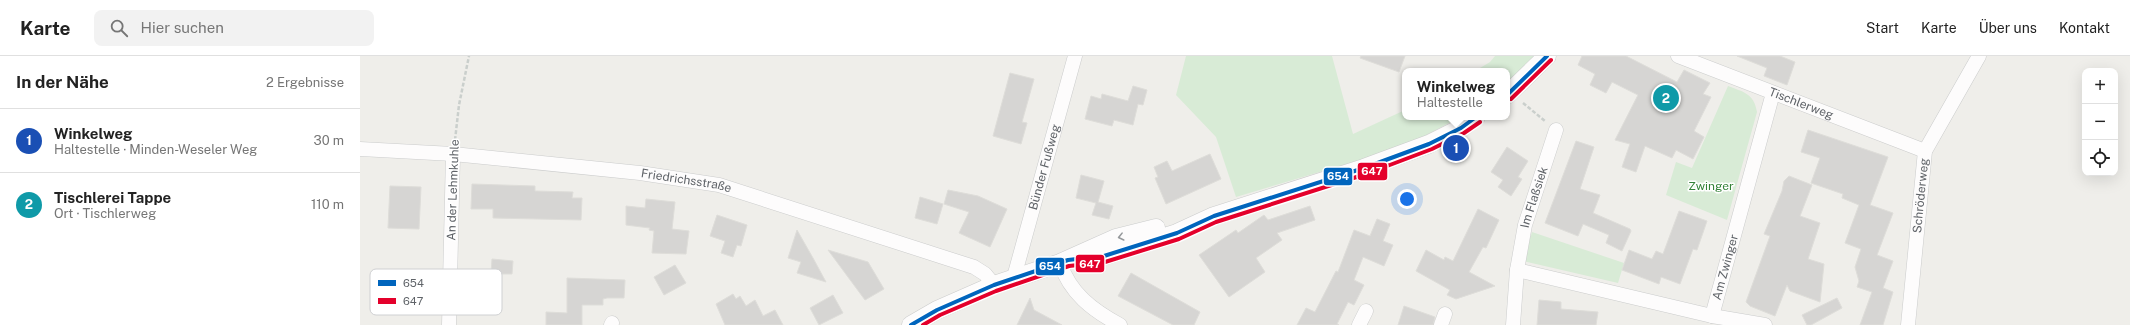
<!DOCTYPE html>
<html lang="de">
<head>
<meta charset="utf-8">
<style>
  :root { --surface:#fff; --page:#f2f2f2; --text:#222; --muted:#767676; --line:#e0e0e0; --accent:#919496 }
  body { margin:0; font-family:"Public Sans",sans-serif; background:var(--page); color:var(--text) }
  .controls { position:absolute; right:12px; top:12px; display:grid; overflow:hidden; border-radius:8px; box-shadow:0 4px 16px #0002 }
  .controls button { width:36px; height:36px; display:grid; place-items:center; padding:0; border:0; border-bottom:1px solid var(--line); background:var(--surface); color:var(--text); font:20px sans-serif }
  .you { position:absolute; left:1047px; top:143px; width:14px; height:14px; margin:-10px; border:3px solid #fff; border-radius:50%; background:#1a73e8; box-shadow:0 0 0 6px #1a73e833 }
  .badge { display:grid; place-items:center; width:26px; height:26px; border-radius:50%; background:var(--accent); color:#fff; font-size:13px; font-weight:700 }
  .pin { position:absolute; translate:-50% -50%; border:2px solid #fff; box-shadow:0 1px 4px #0006 }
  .popup { position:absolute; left:1042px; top:12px; width:108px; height:52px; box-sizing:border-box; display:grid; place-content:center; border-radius:8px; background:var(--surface); filter:drop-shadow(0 1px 3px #0005); font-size:13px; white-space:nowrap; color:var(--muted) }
  .popup b { font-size:15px; color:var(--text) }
  .popup::after { content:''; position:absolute; left:50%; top:100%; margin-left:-8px; border:8px solid transparent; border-top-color:var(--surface) }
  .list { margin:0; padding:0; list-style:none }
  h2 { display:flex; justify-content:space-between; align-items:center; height:52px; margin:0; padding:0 16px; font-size:17px }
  h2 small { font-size:13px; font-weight:400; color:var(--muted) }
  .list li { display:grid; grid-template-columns:26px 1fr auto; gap:12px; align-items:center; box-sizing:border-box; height:64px; padding:0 16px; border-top:1px solid var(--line) }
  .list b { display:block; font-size:15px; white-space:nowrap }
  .list p { margin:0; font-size:13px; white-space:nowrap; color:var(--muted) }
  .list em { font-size:13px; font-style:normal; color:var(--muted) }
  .icon { flex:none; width:22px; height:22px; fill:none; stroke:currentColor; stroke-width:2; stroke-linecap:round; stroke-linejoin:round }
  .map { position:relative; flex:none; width:1770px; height:269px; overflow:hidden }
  header { display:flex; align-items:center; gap:24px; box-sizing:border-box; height:56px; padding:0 20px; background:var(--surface); border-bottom:1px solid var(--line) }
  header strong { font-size:19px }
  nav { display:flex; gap:22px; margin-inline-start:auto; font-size:14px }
  .search { width:280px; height:36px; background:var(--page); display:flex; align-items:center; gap:10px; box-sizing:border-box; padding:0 14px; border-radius:8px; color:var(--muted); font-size:15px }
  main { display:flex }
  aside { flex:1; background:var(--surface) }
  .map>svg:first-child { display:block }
  .green { fill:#d8ebd6 }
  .building { fill:#d6d5d3; stroke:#deddd9 }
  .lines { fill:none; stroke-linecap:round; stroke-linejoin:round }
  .minor-casing { stroke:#cbcccc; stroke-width:15 }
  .tertiary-casing { stroke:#cbcccc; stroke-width:19 }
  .path { stroke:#cacfcc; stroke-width:2.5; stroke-dasharray:4 2; stroke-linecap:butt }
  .minor { stroke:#fdfcfc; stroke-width:14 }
  .tertiary { stroke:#fdfcfc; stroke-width:18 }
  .bus-1-casing { stroke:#fff; stroke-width:7 }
  .bus-2-casing { stroke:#fff; stroke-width:7 }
  .bus-1 { stroke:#0065bd; stroke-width:4 }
  .bus-2 { stroke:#e4002b; stroke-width:4 }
  .oneway { stroke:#96999c }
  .labels { text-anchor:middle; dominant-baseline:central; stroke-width:3; stroke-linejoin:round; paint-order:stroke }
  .street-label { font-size:12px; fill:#5f6368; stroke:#fff }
  .park-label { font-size:12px; fill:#348238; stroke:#fff }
  .key { fill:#fff; stroke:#cfd0d2; stroke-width:1 }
  .key-label { font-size:11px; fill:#5f6368 }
  .line-badge { stroke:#fff; stroke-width:1.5 }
  .badge-label { font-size:11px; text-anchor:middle; font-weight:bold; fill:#fff }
</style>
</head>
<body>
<header>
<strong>Karte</strong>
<div class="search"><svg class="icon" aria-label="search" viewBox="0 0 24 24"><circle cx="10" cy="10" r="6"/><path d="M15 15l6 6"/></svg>Hier suchen</div>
<nav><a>Start</a><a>Karte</a><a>Über uns</a><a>Kontakt</a></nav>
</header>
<main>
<aside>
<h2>In der Nähe<small>2 Ergebnisse</small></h2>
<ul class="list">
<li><span class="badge" style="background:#1a4fb4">1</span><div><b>Winkelweg</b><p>Haltestelle · Minden-Weseler Weg</p></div><em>30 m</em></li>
<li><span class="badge" style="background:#0f9aa8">2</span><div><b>Tischlerei Tappe</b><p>Ort · Tischlerweg</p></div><em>110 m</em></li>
</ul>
</aside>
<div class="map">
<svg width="1770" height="269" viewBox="0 0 1770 269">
  <rect width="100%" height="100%" fill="#efeeea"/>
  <path class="green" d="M826,0h146l21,78 52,-24v7h55l-37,20 -63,23 -124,37 -20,-60 -40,-42z
    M1135,0h41l-29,28v-13h-32l15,-9z
    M1368,30c15,6 26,7 29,26l-30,108 -61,-25 10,-33 16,6z
    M1172,176l92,31 -6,20 -95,-22z"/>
  <path class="building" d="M1001,0h44l-6,16 -39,-14z
    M1222,0h44l51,26 7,-12 26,13 -7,11 8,3 -17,34 10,6 -11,22 -17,-9 -4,8 -27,-12 -9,26 -14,-5 8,-23 -15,-4 23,-45 -26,-13 -6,11 -16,-8 5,-11 -17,-9z
    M1377,0h43l15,6 -8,23 -23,-9 3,-8z
    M650,17l24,6 -12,43 5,1 -6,21 -28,-8z
    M773,30l14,4 -4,15 -5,-1 -5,21 -19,-5 -2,6 -27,-7 6,-23 10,3 1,-5 26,7z
    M1448,74l80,27 -18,48 23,8 -16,42 16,6 -10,27 10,4 -10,33h-23l12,-33 -15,-5 2,-6 -4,-14 6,-18 -16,-6 14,-38 -17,-7 1,-4 -32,-11 9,-25 -19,-6z
    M1216,85l18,6 -14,42 20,6 -7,18 37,16 1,2 -9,20 -16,-8 3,-8 -26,-11 -5,12 -33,-13z
    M1147,91l21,14 -10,16 4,2 -11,17 -13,-9 5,-7 -12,-8z
    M850,98l11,25 -55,25 -11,-26 3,-1 -4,-10 13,-6 5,10z
    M721,119l23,6 -6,21 15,4 -4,13 -17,-4 4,-12 -20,-5z
    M1429,120l23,9 -12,31 20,7 -12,36 16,5 -4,38 -30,-11 -3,-6 -12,31 -25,-10 -4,-4 24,-66 -6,-2 18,-43 2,-10z
    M112,128l63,2v5l38,1 -1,6h10l-1,22 -88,-2v-9h-22z
    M30,130l31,1 -2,42 -31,-1z
    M588,134l30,6 29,13 -17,38 -31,-14 10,-21 -25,-8z
    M560,141l23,7 -6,20 -22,-6z
    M286,143l29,3 -3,27 17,2 -3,23 -34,-1 2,-22 -5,-1 1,-2 -24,-3v-19l19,2z
    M950,150l5,14 -38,13 5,7 -26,18 9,14 -36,25 -30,-42 37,-25 2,3 26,-18 4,5z
    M1118,153l21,11 -13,28 -3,-1 -14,25 26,14 -39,13 -9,-4 3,-5 -34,-19 10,-21 18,10 1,-3 8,4z
    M1319,155l28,10 -10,29 -4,-1 -13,35 -19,-7 -2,7 -37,-14 7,-20 23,9 4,-8 7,3z
    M357,159l30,10 -6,21 -4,-1 -4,12 -12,-4 4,-12 -15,-5z
    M1017,163l13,5 -7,17 10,4 -9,21 -21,-9 -9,23 10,5 -10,20 -6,-3 -11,22 2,1h-42l9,-17 9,4 21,-41 2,1 16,-42 16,6z
    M437,174l16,28 13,24 -29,-9 4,-11 -13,-4z
    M468,194l40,12 16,27 -19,11z
    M132,203l21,2 -1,13h-15v24h-25l1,-25 18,1z
    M315,209l11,18 -22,12 -10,-18z
    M771,217l69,39 -6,13h-21l-55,-29z
    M207,222l58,2 -1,18h-17l-4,1v6h-21v20h-36v-13l21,1z
    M373,238l3,5 4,-3 6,10 9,-6 8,16 12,-6 8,15h-58l-9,-21z
    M473,239l10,18 -24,12 -9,-17z
    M670,242l4,12 28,15h-45z
    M1477,242l5,10 -31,17h-4l-5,-10z
    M1179,244l22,2v7l37,3 -2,13h-59z
    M1044,250l31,11 -2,8h-35z"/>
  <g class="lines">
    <g class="minor-casing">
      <g id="minor">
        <path id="s1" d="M1318,0l247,95"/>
        <path id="s2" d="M0,93l93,5 187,19 79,12 255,82 11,7 9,11"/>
        <path d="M700,207c10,30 32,47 60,62"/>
        <path id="s3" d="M1157,214l195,46 61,-223"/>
        <path id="s4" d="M654,221l61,-221"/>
        <path d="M1352,260l53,9"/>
        <path d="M89,269l4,-171"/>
        <path d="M251,269l1,-2"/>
        <path d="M999,269l7,-14"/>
        <path d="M1081,269l4,-11"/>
        <path id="s5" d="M1153,269l4,-55 8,-45 31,-95"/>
        <path id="s6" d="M1548,269l17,-174 54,-95"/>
      </g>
    </g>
    <g class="tertiary-casing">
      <path id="tertiary" d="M1147,39l40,-39
        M708,204l36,-4 16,-5 57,-18 37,-17 150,-48 65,-24 32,-16 15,-11
        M551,269l26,-15 57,-25 66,-22 56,-25 40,-10"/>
    </g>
    <path class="path" d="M1163,47l22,18
      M95,84l4,-35 10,-49"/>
    <use href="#minor" class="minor"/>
    <use href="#tertiary" class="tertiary"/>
    <g class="bus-1-casing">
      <path id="bus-1" d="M1147,39l40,-39
        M551,269l26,-15 57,-25 74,-25 36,-4 73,-23 37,-17 150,-48 65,-24 32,-16 15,-11"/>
    </g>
    <g class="bus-2-casing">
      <path id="bus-2" d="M1151,43l40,-39
        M563,269l17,-10 56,-24 73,-25 36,-4 74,-23 37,-17 150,-48 66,-25 32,-16 16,-11"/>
    </g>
    <use href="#bus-1" class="bus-1"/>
    <use href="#bus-2" class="bus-2"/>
  </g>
  <defs><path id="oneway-chevron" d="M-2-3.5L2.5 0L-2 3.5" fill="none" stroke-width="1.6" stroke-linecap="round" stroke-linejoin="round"/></defs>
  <use class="oneway" href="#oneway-chevron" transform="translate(761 181) rotate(166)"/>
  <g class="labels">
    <g class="street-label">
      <text stroke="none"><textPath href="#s1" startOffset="132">Tischlerweg</textPath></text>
      <text stroke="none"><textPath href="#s4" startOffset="114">Bünder Fußweg</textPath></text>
      <text stroke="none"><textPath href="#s2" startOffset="328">Friedrichsstraße</textPath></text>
      <text transform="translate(93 134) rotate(-88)">An der Lehmkuhle</text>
      <text stroke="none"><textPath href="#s6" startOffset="130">Schröderweg</textPath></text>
      <text stroke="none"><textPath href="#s5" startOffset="130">Im Flaßsiek</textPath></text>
      <text stroke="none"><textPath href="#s3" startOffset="251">Am Zwinger</textPath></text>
    </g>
    <g class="park-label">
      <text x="1351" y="130">Zwinger</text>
    </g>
  </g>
  <rect x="10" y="213" width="132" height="46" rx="6" class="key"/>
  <rect x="18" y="224" width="18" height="6" fill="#0065bd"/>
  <rect x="18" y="242" width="18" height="6" fill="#e4002b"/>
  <g class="key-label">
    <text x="43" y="231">654</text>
    <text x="43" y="249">647</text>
  </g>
  <g class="line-badge">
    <rect x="997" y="106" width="31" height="19" rx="4" fill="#e4002b"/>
    <rect x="963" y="111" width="30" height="19" rx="4" fill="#0065bd"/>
    <rect x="715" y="198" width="30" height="19" rx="4" fill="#e4002b"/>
    <rect x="675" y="201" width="30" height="19" rx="4" fill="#0065bd"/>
  </g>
  <g class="badge-label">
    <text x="1012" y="119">647</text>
    <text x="978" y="124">654</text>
    <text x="730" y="212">647</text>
    <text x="690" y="214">654</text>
  </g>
</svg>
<div class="controls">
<button>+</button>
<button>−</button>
<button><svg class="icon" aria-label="locate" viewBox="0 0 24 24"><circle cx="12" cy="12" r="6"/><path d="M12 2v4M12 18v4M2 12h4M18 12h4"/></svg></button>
</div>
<div class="you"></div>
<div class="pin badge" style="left:1096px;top:92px;background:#1a4fb4">1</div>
<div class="popup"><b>Winkelweg</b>Haltestelle</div>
<div class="pin badge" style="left:1306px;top:42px;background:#0f9aa8">2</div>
</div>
</main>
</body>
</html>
